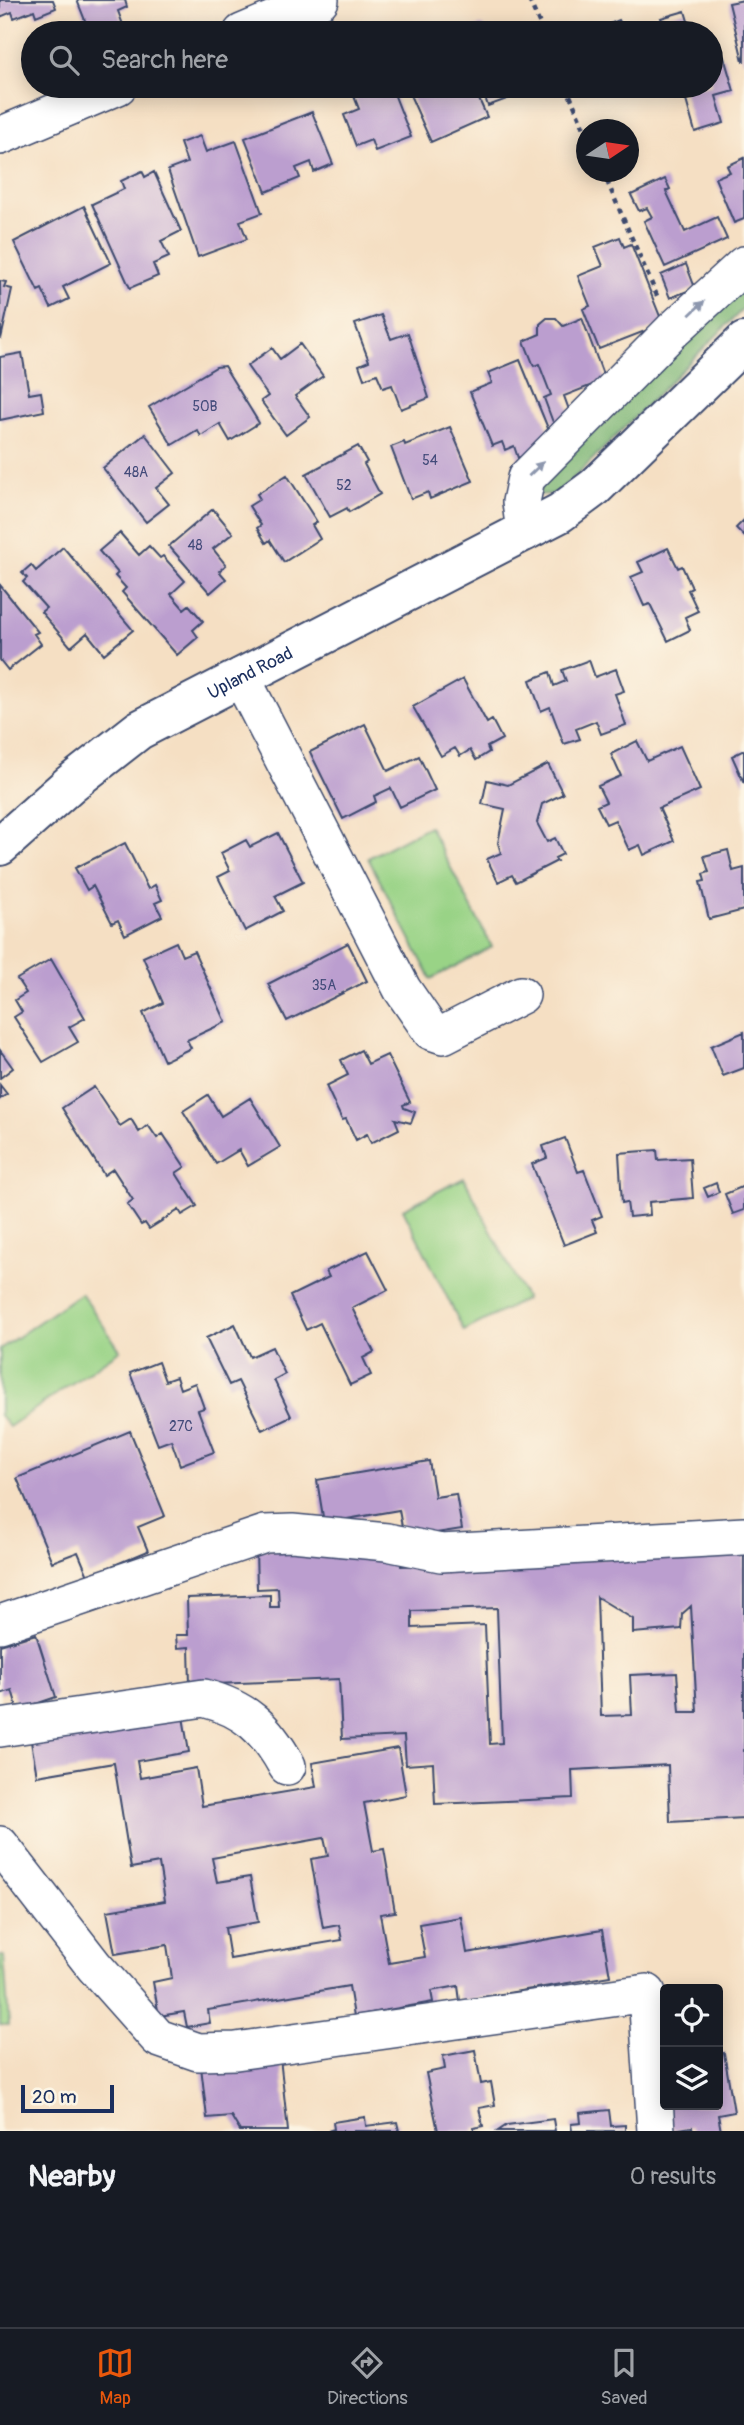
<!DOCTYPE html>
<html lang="en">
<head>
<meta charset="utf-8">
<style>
  :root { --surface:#171b24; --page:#242831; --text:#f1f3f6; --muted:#9ea1a6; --line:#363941; --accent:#ea580c }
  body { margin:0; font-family:Pangolin,sans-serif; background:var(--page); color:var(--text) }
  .controls { position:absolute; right:21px; bottom:21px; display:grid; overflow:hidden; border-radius:7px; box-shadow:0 4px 18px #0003 }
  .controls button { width:63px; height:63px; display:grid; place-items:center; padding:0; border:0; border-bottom:2px solid var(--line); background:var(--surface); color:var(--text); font:35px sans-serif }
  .compass { position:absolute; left:576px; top:119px; width:63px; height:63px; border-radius:50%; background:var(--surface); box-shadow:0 4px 18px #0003; rotate:77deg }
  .scale { position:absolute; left:21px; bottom:18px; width:93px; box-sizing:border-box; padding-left:7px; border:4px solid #1b2f5e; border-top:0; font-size:19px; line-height:24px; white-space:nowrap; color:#1b2f5e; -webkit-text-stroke:5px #fcf5e5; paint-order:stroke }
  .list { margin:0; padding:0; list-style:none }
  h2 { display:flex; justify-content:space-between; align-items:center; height:91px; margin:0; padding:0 28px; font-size:30px }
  h2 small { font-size:23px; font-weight:400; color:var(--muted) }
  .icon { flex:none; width:38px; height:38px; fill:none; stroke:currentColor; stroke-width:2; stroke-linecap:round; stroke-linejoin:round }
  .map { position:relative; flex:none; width:744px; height:2131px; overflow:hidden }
  .search { position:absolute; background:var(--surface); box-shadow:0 4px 18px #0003; left:21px; right:21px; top:21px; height:77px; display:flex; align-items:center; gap:18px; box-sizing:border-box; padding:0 24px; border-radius:38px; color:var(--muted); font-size:26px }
  .sheet { height:196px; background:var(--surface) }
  nav { display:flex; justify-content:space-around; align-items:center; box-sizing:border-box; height:98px; border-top:2px solid var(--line); background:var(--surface); font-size:19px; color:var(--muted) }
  nav a { display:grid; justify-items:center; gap:4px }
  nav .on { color:var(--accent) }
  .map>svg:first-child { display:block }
  .green { fill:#99d386; stroke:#5a8172; stroke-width:2 }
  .forest { fill:#7ab573; stroke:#4a7268; stroke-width:2 }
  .building { fill:#bb9ecf; fill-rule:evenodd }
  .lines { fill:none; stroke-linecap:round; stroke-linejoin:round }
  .minor-casing { stroke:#3c496d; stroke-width:40 }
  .major-casing { stroke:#3c496d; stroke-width:42 }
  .path { stroke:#3c496d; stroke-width:4.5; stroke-dasharray:5 5; stroke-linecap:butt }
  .minor { stroke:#fff; stroke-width:37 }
  .major { stroke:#fff; stroke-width:38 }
  .oneway { fill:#8d97ae }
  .labels { text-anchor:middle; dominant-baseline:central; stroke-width:5; stroke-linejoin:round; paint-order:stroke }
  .number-label { font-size:14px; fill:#434b7a }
  .street-label { font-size:18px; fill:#1b2f5e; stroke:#fcf5e5 }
</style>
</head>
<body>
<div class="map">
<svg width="744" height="2131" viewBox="0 0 744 2131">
  <rect width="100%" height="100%" fill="#fcf5e5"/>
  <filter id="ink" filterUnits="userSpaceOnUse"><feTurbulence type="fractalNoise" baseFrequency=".0143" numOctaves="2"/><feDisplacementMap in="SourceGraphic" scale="14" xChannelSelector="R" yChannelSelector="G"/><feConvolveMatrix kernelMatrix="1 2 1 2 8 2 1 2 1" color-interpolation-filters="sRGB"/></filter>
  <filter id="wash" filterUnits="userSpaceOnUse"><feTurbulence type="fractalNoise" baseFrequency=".00686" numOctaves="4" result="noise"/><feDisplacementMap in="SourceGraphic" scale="28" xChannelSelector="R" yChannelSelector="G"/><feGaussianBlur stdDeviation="1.57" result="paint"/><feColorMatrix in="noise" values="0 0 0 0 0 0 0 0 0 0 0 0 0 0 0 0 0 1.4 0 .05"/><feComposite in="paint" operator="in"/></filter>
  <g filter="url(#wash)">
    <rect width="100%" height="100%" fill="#f5dfc3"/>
    <path class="green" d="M429,826l63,121 -61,32 -63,-121z
      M464,1178l62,121 -62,32 -61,-122z
      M81,1293l39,57 -111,77 -9,-12v-66z
      M0,1956h4l5,69h-9z"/>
    <path class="forest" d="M744,270v38l-171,171 -18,15 -16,1 8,-31z"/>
    <g id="blocks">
      <path class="building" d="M0,0h53l3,8 -20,8 -2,-6 -20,8 -2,-6 -12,5z
        M77,0h48l2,7 -9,4 8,22h-36z
        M744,0v61h-1l-14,-58z
        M685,11l5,17 10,-3 2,8h-36l-5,-15z
        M619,20l6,13h-37z
        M483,25l4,8h-27z
        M724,57l10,34 -18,5 8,27 -29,9 -13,-46h29v-25z
        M380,86h11l20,51 -36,14 -4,-11 -15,6 -12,-31 15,-6 -5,-13z
        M406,86h67l14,31 -56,25z
        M481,86h38l-7,3 3,7 -27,10z
        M601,86h17l1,2 -15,6z
        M312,112l21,52 -19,8 -3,-10 -15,6 4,10 -34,14 -21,-54z
        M200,136l6,16 30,-11 26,72 -22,8 7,18 -49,18 -30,-87 19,-7 -7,-20z
        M744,158v61l-10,4 -19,-45 15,-6 -3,-6z
        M142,171l3,6 9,-5 27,59 -20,10 8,16 -16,7 5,12 -28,12 -38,-84 32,-15 -3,-8z
        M665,179l5,10 -4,2 19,41 32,-15 10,22 -62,28 -21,-46 8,-4 -5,-9 -8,3 -8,-16z
        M84,206l27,57 -48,24 6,12 -18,9 -9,-19 -4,2 -24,-49z
        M620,237l4,10 7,-3 32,80 -64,25 -16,-40 7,-3 -12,-30 25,-10 -8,-19z
        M686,264l9,24 -25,10 -9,-23z
        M0,281l6,1 -2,5 8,2 -11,50z
        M381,315l10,24 17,-6 21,65 -28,11 -9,-24 -9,3 -6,-14 -13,5 -5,-14 10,-4 -14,-37z
        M547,318h9l7,8 19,-8 23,62 -41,16 8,22 -18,7 -10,-27 7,-3 -12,-31 -5,2 -10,-25 16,-7v-10z
        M300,344l23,32 -28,20 15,21 -24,18 -25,-34 7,-5 -21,-30 25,-18 8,11z
        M22,353l7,41 12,-2 3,19 -44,9v-63z
        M520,360l34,83 -36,15 -4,-12 -9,4 -3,-8 -10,4 -22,-54 22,-9 -4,-10z
        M224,366l35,57 -29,18 -10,-17 -19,12 -4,-6 -25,15 -23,-38 67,-40z
        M450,427l23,54 -43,18 -2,-7 -17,7 -20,-52 13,-5 1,3z
        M145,434l30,39 -19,15 13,16 -23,18 -43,-54z
        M358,446l9,16 -3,2 16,30 -31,18 -2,-4 -17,9 -24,-43z
        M287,475l30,47 -5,3 8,14 -36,23 -14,-22 -4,3 -9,-15 4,-3 -12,-19 11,-7 -3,-5z
        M213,509l20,24 -20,16 13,16 -7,6 7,8 -16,14 -41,-47z
        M744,520v16l-8,-8z
        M120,533l19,22 10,-9 11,12 3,-2 22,25 -14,13 13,15 5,-4 14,16 -10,9 5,7 -21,18 -55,-63 4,-4 -11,-12 3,-3 -19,-22z
        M63,547l70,83 -29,24 -17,-21 -16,14 -30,-35 5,-4 -23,-26 4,-4 -5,-5 9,-8 5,6z
        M668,548l10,20 4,-2 10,22 -4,2 10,21 -13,6 5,13 -22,11 -18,-37 -6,2 -13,-29 12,-5 -5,-10z
        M0,585l38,47 -4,2 7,10 -33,26 -8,-10z
        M589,660l6,17 21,-8 8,22 -9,3 11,31 -25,9 -5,-13 -20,8 4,10 -16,5 -14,-37 -9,4 -11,-31 20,-8 4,14 12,-5 -4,-11z
        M463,679l24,44 5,-3 10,19 -15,8 2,5 -13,8 -6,-10 -10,6 -5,-8 -14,8 -28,-49z
        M365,724l23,47 31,-15 16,34 -35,17 -9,-19 -17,8 2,6 -33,17 -33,-67z
        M637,741l10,20 33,-15 20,44 -41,18 15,33 -30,14 -4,-10 -11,5 -14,-30 -9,4 -9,-18 9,-4 -8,-16 23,-10 -10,-22z
        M744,750v33l-12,-27z
        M548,764l15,30 -21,10 -5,19 10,19 8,-4 8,16 -8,4 2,3 -41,21 -4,-7 -14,7 -11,-23 14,-6 -3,-10 7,-34 -23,-5 5,-24 21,5z
        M278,833l25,49 -28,14 8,15 -38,20 -27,-54 12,-6 -9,-18 25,-13 4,7z
        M125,843l23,46 7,-4 7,15 -7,3 7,13 -37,19 -7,-15 -6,3 -19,-37 -6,4 -12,-22z
        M728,850l5,21 11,-3v42l-35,9 -9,-37 5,-1 -2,-7 6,-2 -5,-16z
        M176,942l6,14 12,-5 32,71 -39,18 4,8 -27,13 -21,-48 20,-10 -20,-46z
        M348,943l19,38 -80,40 -19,-37z
        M51,959l34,59 -16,9 9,15 -35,20 -29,-45 8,-5 -7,-12 11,-7 -9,-14z
        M744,1032v36l-21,8 -12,-30z
        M0,1050l13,18 -13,10z
        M361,1050l7,14 19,-9 23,47 -7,3 1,3 11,4 -4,11 -16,-4 4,10 -28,14 -4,-9 -11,6 -10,-21 -4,1 -16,-34 22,-11 -7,-15z
        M0,1085l7,9 -7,5z
        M94,1087l26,39 11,-7 8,13 9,-7 9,13 6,-4 22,33 -9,6 21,33 -15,9 -3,-5 -30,19 -4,-6 -4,2 -14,-21 6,-4 -20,-31 -9,6 -42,-67z
        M208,1095l13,21 29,-18 30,49 -32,19 -9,-16 -23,14 -33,-53z
        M565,1138l13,34 6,-2 18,46 -10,4 5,12 -33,13 -32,-81 15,-6 -4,-12z
        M657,1150l1,10 32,-2 3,40 -44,4 1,13 -21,2 -2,-15 -5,1 -3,-50z
        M716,1183l3,9 -11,5 -4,-9z
        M744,1186v24l-11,4 -8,-20z
        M368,1251l20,39 -36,18 22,44 -11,6 8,17 -21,10 -30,-62 -14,7 -16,-34 39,-19 -3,-6z
        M235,1324l15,33 22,-10 13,27 -11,6 17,36 -29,14 -24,-49 -9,4 -23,-47z
        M158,1362l7,19 11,-4 4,12 15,-6 9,25 -6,2 16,42 -34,13 -9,-25 -13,5 -28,-72z
        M130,1431l35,85 -27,11 10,24 -60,25 -10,-24 -26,10 -35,-84z
        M429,1461l6,36 21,-3 6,35 -58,9 -5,-28 -75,13 -7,-43z
        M256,1549l144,8 1,9 343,-13v265l-74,4 -2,-57 -96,5 1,28 -138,6 -2,-41 -27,2 -2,-29 -62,3 -3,-60 -149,6 -1,-38 -12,1 -1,-13h12l-1,-37 83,-3v12h9l-1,-19 -21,1zM597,1597l36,22v14l48,-4 1,-15 9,-8 6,106h-17l-3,-39 -47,2 2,40 -31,1zM497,1608l5,135 -12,1 -5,-119 -73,3v-17z
        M36,1634l20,63 -38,13 -6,-20 -12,4v-49z
        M181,1705l8,47 -52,9 3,17 56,-10 6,38 114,-19 -4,-24 86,-15 8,47 -42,8 9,48 11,-2 11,63 -15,2 9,49 36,-6 -6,-33 42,-7 6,36 135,-23 8,46 -150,25 -2,-15 -27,5 2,11 -79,14 -5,-30 -141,24 2,13 -23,4 -3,-15 -25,4 -6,-34 19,-4 -5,-33 -52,9 -8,-43 58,-10 -6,-38 -28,5 -17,-105 -77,13 -8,-46zM324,1838l4,18 -17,3 12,69 16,-3 3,15 -112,19 -5,-31 33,-6 -8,-45 -33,5 -5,-24z
        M279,2049l9,82h-48l-9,-15 -24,2 -7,-60z
        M475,2050l6,34 10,-2 4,23 -16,3 4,18 -9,2v3h-36l-12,-58 19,-4 -2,-13z
        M724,2053l10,59 -16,3 3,16h-28l-1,-4 -19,3 -5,-25h50v-51z
        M609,2110l2,16 14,-1v6h-53l-1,-7 10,-1 -1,-10z
        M365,2117l1,9 31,-4 2,9h-71l6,-2 -1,-7z
        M553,2119l2,12h-57l9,-6z"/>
    </g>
  </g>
  <g filter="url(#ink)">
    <use href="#blocks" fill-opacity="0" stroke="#3c496d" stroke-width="2"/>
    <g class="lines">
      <g class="minor-casing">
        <path id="minor" d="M242,33l78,-33
          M0,136l118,-50
          M525,532l-4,-30 5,-24 146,-147 72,-66
          M241,677l161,312 29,42 12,4 78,-40
          M0,1624l265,-90 27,-1 95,9 54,11 303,-17
          M0,1728l204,-30c42,11 62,30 83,68
          M0,1845l94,121 64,72 40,14 38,-1 411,-58 9,138"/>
      </g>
      <g class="major-casing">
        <g id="major">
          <path id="s1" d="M0,846l70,-62 69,-54 421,-217 35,-26 149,-145"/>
        </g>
      </g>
      <path class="path" d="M529,0l15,33
        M566,86l20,47
        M603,172l55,126"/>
      <use href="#minor" class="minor"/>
      <use href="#major" class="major"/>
    </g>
    <defs><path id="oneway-solid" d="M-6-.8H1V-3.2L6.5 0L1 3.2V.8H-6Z" transform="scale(1.75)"/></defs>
    <g class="oneway">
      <use href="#oneway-solid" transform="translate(697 308) rotate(-43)"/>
      <use href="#oneway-solid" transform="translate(536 469) rotate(-44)"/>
    </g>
  </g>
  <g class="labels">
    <g class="number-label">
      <text x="205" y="406">50B</text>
      <text x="430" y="460">54</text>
      <text x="136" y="472">48A</text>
      <text x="344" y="485">52</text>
      <text x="195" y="545">48</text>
      <text x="324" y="985">35A</text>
      <text x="181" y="1426">27C</text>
    </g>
    <g class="street-label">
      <text stroke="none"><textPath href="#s1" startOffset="306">Upland Road</textPath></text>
    </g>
  </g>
</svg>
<div class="controls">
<button><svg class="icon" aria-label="locate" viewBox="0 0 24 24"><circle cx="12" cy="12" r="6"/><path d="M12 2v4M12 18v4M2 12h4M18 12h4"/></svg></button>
<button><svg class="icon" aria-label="layers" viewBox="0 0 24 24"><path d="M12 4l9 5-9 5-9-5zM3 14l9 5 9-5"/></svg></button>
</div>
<svg class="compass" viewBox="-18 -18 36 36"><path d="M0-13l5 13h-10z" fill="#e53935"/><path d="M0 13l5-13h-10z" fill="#9ea1a6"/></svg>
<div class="scale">20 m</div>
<div class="search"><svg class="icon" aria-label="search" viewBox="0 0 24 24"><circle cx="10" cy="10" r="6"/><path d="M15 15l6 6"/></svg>Search here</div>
</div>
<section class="sheet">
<h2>Nearby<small>0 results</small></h2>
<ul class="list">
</ul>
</section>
<nav>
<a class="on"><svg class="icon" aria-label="map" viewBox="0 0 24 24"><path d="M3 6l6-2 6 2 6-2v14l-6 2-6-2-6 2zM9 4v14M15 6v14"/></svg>Map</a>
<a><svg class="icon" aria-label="directions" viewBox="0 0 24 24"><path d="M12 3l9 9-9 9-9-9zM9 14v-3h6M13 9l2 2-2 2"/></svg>Directions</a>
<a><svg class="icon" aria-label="saved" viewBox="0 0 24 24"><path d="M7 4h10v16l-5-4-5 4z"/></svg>Saved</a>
</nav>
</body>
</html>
